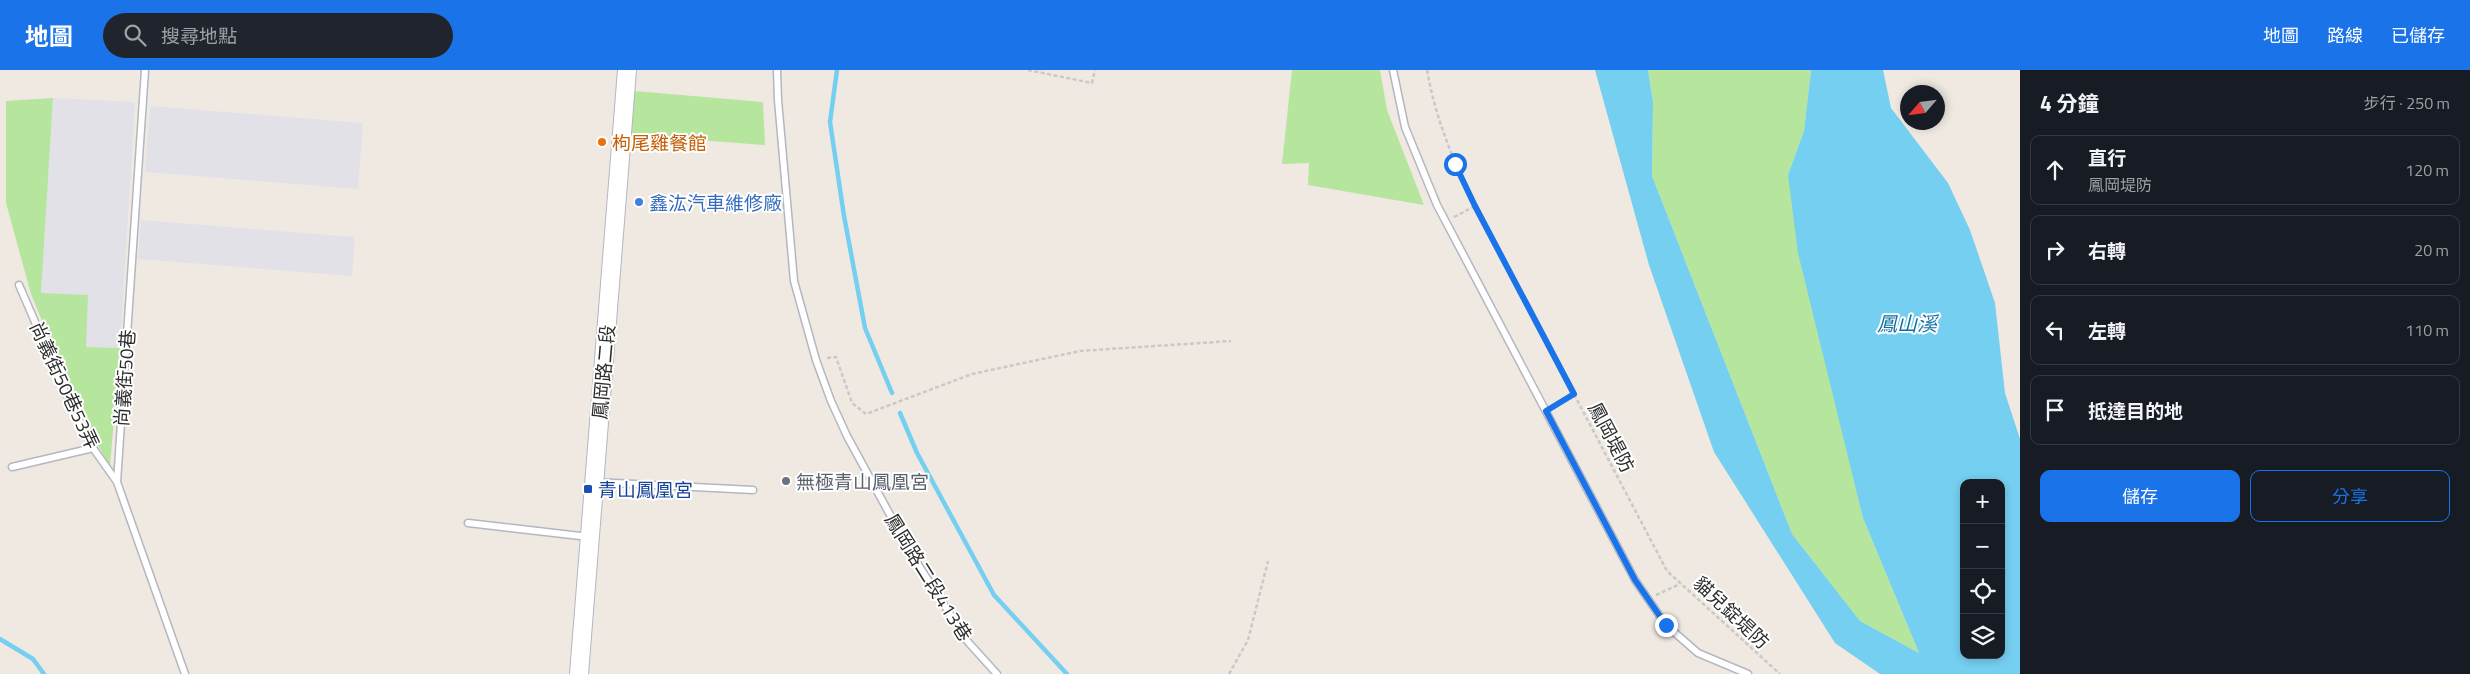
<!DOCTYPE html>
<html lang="zh-TW">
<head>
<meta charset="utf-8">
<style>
  :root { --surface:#171b24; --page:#20242c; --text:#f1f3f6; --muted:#9ea1a6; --line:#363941; --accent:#1a73e8 }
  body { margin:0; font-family:"Titillium Web","Noto Sans TC",sans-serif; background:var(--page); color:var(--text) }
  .controls { position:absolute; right:15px; bottom:15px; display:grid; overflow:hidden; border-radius:10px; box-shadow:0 2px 8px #0003 }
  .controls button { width:45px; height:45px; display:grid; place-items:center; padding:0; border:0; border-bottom:1px solid var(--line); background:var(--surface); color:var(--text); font:25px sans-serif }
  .compass { position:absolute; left:1900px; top:15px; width:45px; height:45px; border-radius:50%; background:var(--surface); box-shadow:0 2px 8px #0003; rotate:242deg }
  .stop { position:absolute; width:15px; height:15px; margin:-11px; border:4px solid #1a73e8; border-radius:50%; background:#fff }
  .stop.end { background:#1a73e8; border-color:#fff; box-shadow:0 1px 5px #0008 }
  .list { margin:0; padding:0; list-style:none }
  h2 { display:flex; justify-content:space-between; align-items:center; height:65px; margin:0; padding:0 20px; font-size:21px }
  h2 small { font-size:16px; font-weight:400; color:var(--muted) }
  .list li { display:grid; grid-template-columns:32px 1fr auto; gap:15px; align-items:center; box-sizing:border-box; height:70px; margin:0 10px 10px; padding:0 10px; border:1px solid var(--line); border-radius:10px }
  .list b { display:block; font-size:19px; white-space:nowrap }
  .list p { margin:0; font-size:16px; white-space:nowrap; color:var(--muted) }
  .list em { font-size:16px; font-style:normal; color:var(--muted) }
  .actions { display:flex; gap:10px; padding:15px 20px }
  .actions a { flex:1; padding:11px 0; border:1px solid var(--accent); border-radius:10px; text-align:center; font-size:18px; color:var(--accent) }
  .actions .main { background:var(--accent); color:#fff }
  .icon { flex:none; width:28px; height:28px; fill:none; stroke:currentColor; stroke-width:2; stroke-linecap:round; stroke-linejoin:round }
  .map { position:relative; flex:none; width:2020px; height:604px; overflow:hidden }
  header { display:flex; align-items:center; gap:30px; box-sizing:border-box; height:70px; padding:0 25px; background:var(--accent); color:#fff }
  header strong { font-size:24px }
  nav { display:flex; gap:28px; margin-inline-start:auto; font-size:18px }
  .search { width:350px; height:45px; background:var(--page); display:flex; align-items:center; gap:12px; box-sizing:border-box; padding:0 18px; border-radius:28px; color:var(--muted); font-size:19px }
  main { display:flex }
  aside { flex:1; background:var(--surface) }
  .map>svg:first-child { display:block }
  .industrial { fill:#e3e1e8 }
  .green { fill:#b6e59e }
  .water { fill:#75cff0; fill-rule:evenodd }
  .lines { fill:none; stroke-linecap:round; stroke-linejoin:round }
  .stream { stroke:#75cff0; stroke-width:4.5 }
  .lane-casing { stroke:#b4b7c1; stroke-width:9 }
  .secondary-casing { stroke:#b4b7c1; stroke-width:20 }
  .path { stroke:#c9c9c9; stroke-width:2.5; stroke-dasharray:4 2.5; stroke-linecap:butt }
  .lane { stroke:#fff; stroke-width:6 }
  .secondary { stroke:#fff; stroke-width:18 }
  .route { stroke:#1a73e8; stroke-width:6 }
  .food-dot { fill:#e8710a; stroke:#fff; stroke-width:2 }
  .shop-dot { fill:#3f7fe0; stroke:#fff; stroke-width:2 }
  .worship-dot { fill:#6b7280; stroke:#fff; stroke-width:2 }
  .transit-dot { fill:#1a4fb4; stroke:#fff; stroke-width:2 }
  .labels { text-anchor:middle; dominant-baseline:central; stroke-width:4; stroke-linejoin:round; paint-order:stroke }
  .food-label { font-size:19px; fill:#c56008; stroke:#fff; text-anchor:start }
  .shop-label { font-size:19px; fill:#366cbe; stroke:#fff; text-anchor:start }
  .street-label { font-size:19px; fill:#2e2e2e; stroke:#fff }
  .worship-label { font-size:19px; fill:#5b616d; stroke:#fff; text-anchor:start }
  .transit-label { font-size:19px; fill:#164399; stroke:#fff; text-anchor:start }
  .water-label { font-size:20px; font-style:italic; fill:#0d6fa3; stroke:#fff }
</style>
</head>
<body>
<header>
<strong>地圖</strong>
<div class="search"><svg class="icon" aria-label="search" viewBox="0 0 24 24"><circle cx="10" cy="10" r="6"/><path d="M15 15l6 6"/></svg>搜尋地點</div>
<nav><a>地圖</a><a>路線</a><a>已儲存</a></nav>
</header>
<main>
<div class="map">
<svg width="2020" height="604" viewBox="0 0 2020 604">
  <rect width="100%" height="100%" fill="#efe9e1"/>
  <path class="industrial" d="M53,28l82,4 -15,246 -34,-1 -45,-54z
    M150,36l213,17 -5,66 -213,-17z
    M141,150l214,17 -3,39 -214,-17z"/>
  <path class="green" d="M1292,0h88l7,40 37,95 -116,-20 1,-22 -27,1z
    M1648,0h163l-7,61 -16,44 75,343 56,135 -59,-32 -68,-87 -140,-358 1,-74z
    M634,21l129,11 2,43 -134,-10z
    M53,28l-12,195 47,2 -2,52 34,1 -10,118 -28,-48 -51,-124 -25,-91v-102z"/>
  <path class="water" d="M1595,0h53l5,32 -1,74 140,358 68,87 59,32 -56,-135 -65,-265 -10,-78 16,-44 7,-61h72l8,38 57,75 22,47 25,73 10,90 15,46v235h-140l-45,-31 -121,-191 -65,-187zM1964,413h37v172h-37z"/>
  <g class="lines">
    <path class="stream" d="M837,0l-7,52 14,94 21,112 27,65
      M900,343l17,40 77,142 73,79
      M0,569l33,20 11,15"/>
    <g class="lane-casing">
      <path id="lane" d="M145,0l-28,412 68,192
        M777,0l1,30 16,181 22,79 15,41 16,35 65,119 56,87 29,32
        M1393,0l12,57 32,78 198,375 31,45 32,28 50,21
        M19,215l46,106 28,57 24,34
        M12,397l81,-19
        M595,412l158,8
        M468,453l121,14"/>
    </g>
    <g class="secondary-casing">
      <path id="secondary" d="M579,604l48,-604"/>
    </g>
    <path class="path" d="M1028,0l64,13 3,-13
      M1427,0c9,51 26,89 48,136l192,365 113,103
      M1454,147l21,-11
      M827,288l9,-1 16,46 14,11 106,-40 108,-23 151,-10
      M1553,336l21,-12
      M1656,525l24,-11
      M1229,604l19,-34 20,-79"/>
    <use href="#lane" class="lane"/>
    <use href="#secondary" class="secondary"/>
  </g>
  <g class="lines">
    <path class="route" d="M1455,94l20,42 99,188 -28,17 89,169 31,45"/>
  </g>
  <circle class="food-dot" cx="602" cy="72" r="5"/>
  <circle class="shop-dot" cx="639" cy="132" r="5"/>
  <circle class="worship-dot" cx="786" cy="411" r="5"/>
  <rect class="transit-dot" x="583" y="414" width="10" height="10" rx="2.5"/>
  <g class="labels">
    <g class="food-label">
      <text x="612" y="72">枸尾雞餐館</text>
    </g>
    <g class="shop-label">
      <text x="649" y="132">鑫汯汽車維修廠</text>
    </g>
    <g class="street-label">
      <text transform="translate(603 302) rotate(-85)">鳳岡路二段</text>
      <text transform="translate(124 308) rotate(-86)">尚義街50巷</text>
      <text transform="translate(65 315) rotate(65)">尚義街50巷53弄</text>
      <text transform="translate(1612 367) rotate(62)">鳳岡堤防</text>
      <text transform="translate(929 507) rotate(58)">鳳岡路二段413巷</text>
      <text transform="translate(1732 542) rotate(43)">貓兒錠堤防</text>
    </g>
    <g class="worship-label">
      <text x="796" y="411">無極青山鳳凰宮</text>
    </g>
    <g class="transit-label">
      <text x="598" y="419">青山鳳凰宮</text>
    </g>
    <g class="water-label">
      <text x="1907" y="253">鳳山溪</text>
    </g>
  </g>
</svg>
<div class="controls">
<button>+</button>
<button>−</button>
<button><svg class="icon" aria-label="locate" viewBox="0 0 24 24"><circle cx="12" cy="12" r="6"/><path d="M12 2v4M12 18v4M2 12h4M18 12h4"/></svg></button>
<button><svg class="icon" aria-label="layers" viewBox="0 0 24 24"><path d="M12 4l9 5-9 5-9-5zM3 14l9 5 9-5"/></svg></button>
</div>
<svg class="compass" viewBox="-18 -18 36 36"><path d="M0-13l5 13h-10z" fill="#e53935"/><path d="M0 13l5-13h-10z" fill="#9ea1a6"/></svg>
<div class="stop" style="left:1455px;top:94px"></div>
<div class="stop end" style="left:1666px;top:555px"></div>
</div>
<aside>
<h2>4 分鐘<small>步行 · 250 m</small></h2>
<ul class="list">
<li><svg class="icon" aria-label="ahead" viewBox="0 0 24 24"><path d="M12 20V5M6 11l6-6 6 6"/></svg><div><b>直行</b><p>鳳岡堤防</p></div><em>120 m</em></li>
<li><svg class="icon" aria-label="right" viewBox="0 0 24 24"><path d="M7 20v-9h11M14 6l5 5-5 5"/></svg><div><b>右轉</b></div><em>20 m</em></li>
<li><svg class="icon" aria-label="left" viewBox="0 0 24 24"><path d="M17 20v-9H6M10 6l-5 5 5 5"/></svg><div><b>左轉</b></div><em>110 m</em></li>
<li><svg class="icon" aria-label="arrive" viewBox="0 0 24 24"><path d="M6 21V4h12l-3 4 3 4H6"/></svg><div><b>抵達目的地</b></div></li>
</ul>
<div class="actions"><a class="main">儲存</a><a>分享</a></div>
</aside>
</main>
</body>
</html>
